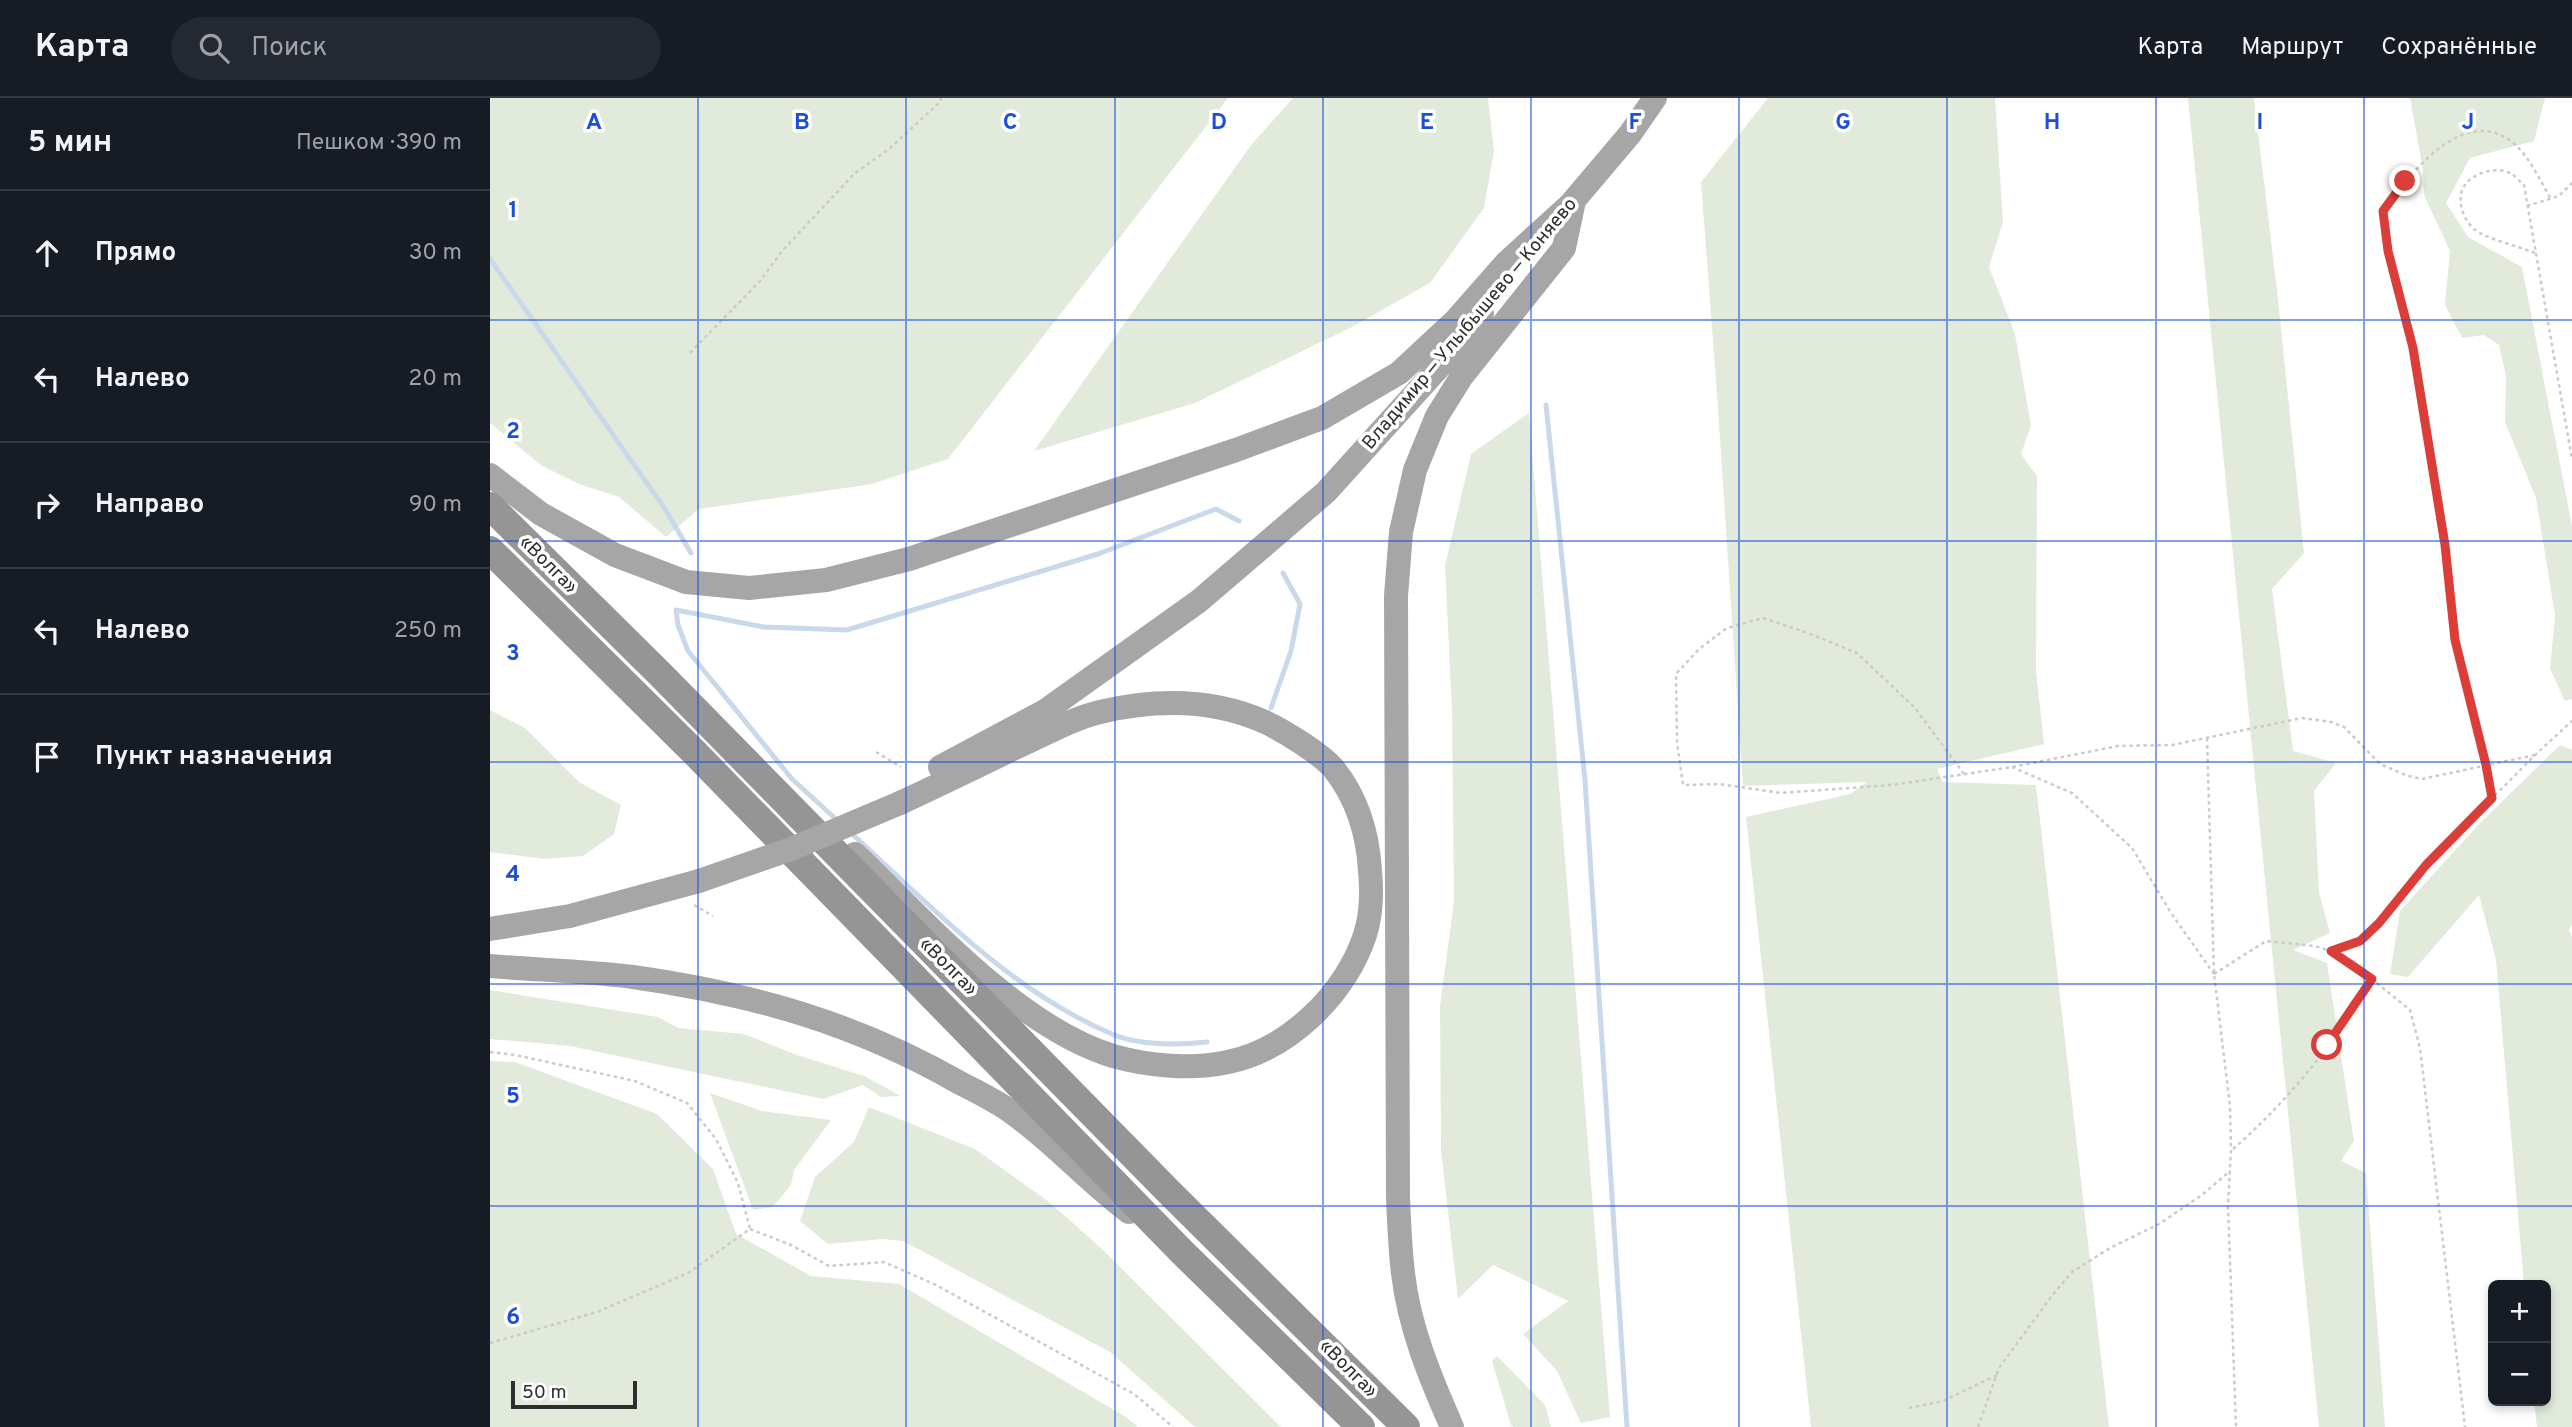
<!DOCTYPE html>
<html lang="ru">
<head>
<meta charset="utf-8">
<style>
  :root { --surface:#171b24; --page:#242831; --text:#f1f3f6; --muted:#9ea1a6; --line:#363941 }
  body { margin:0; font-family:Overpass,sans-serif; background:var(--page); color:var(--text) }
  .controls { position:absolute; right:21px; bottom:21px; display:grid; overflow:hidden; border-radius:10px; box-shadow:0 4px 10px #0003 }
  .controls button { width:63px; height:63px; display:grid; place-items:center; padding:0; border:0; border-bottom:2px solid var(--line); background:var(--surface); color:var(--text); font:35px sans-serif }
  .scale { position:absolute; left:21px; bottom:18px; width:126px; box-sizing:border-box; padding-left:7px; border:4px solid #2e2e2e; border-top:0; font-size:19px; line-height:24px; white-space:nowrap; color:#2e2e2e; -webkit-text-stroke:5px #fff; paint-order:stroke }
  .stop { position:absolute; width:21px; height:21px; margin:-16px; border:5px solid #db3e39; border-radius:50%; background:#fff }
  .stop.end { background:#db3e39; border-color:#fff; box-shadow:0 2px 7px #0008 }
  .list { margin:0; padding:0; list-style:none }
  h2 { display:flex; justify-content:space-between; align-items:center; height:91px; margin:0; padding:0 28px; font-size:30px }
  h2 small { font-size:23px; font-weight:400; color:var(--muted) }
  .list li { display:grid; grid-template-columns:46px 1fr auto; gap:21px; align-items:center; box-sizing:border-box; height:126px; padding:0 28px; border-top:2px solid var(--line) }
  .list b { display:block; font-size:26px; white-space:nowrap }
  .list em { font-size:23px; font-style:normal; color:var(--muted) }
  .icon { flex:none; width:38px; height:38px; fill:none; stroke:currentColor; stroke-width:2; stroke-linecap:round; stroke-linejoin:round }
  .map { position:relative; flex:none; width:2082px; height:1329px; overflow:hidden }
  header { display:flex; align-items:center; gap:42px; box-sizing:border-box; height:98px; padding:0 35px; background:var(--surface); border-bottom:2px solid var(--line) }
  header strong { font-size:33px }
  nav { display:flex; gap:38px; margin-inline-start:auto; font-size:24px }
  .search { width:490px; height:63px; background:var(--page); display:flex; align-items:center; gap:18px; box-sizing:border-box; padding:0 24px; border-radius:38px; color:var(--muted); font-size:26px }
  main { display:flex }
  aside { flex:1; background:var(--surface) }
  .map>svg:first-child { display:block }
  .green { fill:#e2eadc }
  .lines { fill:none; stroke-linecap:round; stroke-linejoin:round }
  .stream { stroke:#c9d9e9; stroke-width:5 }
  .path { stroke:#cbcbcb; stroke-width:2.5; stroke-dasharray:3.5 3.5; stroke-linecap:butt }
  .major { stroke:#a6a6a6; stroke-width:24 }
  .highway { stroke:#959595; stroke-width:28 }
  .major-bridge { stroke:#a6a6a6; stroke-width:24 }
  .route { stroke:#db3e39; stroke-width:9 }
  .grid { fill:none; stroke:#1d4ed8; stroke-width:2; stroke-opacity:0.55 }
  .labels { text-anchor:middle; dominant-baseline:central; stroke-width:7; stroke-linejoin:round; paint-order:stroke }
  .street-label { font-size:19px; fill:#2e2e2e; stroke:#fff }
  .grid-label { font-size:23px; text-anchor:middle; font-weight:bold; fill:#1d4ed8; stroke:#fff; stroke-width:7; stroke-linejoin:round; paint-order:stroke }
</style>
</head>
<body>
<header>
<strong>Карта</strong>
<div class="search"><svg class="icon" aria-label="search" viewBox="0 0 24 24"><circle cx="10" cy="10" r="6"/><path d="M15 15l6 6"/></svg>Поиск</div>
<nav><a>Карта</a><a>Маршрут</a><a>Сохранённые</a></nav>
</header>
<main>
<aside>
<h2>5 мин<small>Пешком · 390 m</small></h2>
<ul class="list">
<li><svg class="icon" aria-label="ahead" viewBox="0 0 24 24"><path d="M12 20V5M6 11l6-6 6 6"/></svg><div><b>Прямо</b></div><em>30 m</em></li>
<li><svg class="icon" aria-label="left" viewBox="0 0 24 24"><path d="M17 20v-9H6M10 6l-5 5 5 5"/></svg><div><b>Налево</b></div><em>20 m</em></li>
<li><svg class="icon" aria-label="right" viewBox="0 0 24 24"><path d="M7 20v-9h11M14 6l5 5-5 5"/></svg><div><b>Направо</b></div><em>90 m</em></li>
<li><svg class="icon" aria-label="left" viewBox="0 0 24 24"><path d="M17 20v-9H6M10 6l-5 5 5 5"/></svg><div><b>Налево</b></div><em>250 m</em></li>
<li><svg class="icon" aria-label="arrive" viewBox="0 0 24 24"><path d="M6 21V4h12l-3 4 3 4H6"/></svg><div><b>Пункт назначения</b></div></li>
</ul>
</aside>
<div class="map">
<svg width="2082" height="1329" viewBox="0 0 2082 1329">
  <rect width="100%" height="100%" fill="#fff"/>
  <path class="green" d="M0,0h738l-280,361 -76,25 -173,25 -33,28 -47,-40 -40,-13 -37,-18 -52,-43z
    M803,0h195l6,53 -10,57 -54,75 -80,45 -155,75 -161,48 217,-306z
    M1278,0h227l8,124 -14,45 26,67 16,92 -10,28 16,22 -1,194 8,74 -107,25 6,13 93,3 73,642h-298l-65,-610 104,-23 17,-12 -124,4 -26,-392 -16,-212z
    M1698,0h66l24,201 26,254 -32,36 21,162 43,12 -22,28 5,101 11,41 -37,17 34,13 27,178 -13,20 25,12 19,254h-66z
    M1920,0h135l-11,43 -64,17 -24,45 22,34 54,30 50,259v173l-7,2 -15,-32 5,-54 -19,-117 -31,-76 1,-46 -7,-31 -15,-10 -22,3 -17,-33 5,-54 -26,-56 -1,-25z
    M1039,315l81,1004 -29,6 -24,-52 -34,-37 45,-33 -75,-36 -35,34 -17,-149 -1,-144 14,-105 -2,-190 -7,-145 26,-112z
    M0,612l35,18 54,54 42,23 -7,29 -31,22 -38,3 -55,-7z
    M2070,647l12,5v175l-3,5 3,7v490h-35l-3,-26h12v-116h-22l-28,-325 -17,-65 -71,82 -18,-3 10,-63 79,-87z
    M0,892l168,27 20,11 66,6 53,21 67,21 37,20 -20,1 -18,-12 -40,14 -253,-53 -80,-7z
    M0,963l25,1 142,52 56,55 23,65 75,42 88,8 227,133 12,10h-648z
    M220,995l52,18 69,9 -37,50 -3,15 -18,22 -20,3z
    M379,1009l106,42 74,53 52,46 180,179h-86l-85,-75 -207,-111 -20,-2 -55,5 -28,-23 15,-44 39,-35z
    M1007,1258l48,49 6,22h-37l-3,-2 -19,-64z"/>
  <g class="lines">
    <path class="stream" d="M0,161l175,250 26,44
      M1056,307l39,375 42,647
      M781,610l20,-57 9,-47 -17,-31
      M348,723l-46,-42 -104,-128 -10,-26 -2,-15 88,17 83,3 251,-76 118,-45 23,12
      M361,735c80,73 159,158 261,201 28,12 65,11 95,8"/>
    <path class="path" d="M2037,108l32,-10 13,-13
      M2045,155c-18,-7 -40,-12 -57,-21 -13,-8 -22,-29 -15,-44 8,-15 34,-23 49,-14 4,3 8,8 12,11l48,274
      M200,255l70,-72 22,-30 73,-78 34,-24 51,-47 1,-4
      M1717,640l7,236 16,132 1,44 -3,55 8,222
      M386,654l25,15
      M1522,669l60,26 60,55 39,65 43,61
      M1474,676l-49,-66 -58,-55 -49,-20 -45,-15 -36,10 -28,21 -23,25 1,68 6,43 36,-1 62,9 111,-8 120,-18 106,-21 54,-1 130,-27 29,4 13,5 36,37 28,12 14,3 113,-24
      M2002,700l-6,-33 -31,-125 -10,-95 -32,-197 -25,-97 -5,-40c25,-34 75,-102 123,-73 21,12 33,41 45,61
      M204,807l19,11
      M1841,853l26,16 53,43 10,38 45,379
      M1724,876l52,-33 49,5 16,5 29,-10 19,-18 47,-58 109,-110 37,-34
      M0,954l25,3 120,26 52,22 29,36 22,44 12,46
      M1743,1051c54,-47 103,-107 139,-170
      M260,1131l41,16 38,21 55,-4 52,23 198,109 39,33
      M0,1245l107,-31 91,-39 62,-44
      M1419,1310l34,-7 54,-26
      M1488,1329l21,-59 52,-71 21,-25 38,-24 49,-24 43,-29 28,-24"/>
    <path class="major" d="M1074,114l66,-78 25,-36
      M0,377l51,39 74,41 71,27 63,6 77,-8 83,-21 327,-109 86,-32 77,-45 57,-53 51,-58 67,-61
      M450,669l105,-56 154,-110 127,-109 114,-126 42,-52
      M365,756c71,68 163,173 258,202 35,10 79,14 115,6 62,-13 117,-68 137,-127 6,-19 7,-44 5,-64 -2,-36 -13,-73 -36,-102 -14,-16 -50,-38 -69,-47 -52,-23 -110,-23 -165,-10 -29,7 -56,23 -83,35 -39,19 -78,38 -117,56
      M0,831l80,-13 129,-35
      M0,868c48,4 96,5 143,11 120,17 222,46 327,106 16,8 32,16 47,26 44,30 79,71 122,103
      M962,1329c-22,-50 -43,-100 -49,-154 -3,-25 -4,-51 -5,-76l-2,-601 5,-64 14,-62 22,-54 25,-40 102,-128 10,-47"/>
    <path class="highway" d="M0,408l171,169 508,517 237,235
      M0,452l205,203 487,499 179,175"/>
    <path class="major-bridge" d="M209,783l92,-32 109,-46"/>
  </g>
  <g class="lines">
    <path class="route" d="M1837,947l45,-66 -41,-28 29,-10 19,-18 47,-58 66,-67 -6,-33 -31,-125 -10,-95 -32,-197 -25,-97 -5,-40 22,-30"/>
  </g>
  <path class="grid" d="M208,0v1329M416,0v1329M625,0v1329M833,0v1329M1041,0v1329M1249,0v1329M1457,0v1329M1666,0v1329M1874,0v1329M0,222h2082M0,443h2082M0,664h2082M0,886h2082M0,1108h2082"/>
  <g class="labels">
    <g class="street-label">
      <text transform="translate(980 226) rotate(-50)">Владимир — Улыбышево — Коняево</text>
      <text transform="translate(58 467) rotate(45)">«Волга»</text>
      <text transform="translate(458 869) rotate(45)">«Волга»</text>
      <text transform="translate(858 1271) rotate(45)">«Волга»</text>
    </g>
  </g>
  <g class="grid-label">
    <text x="104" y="31">A</text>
    <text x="312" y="31">B</text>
    <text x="520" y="31">C</text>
    <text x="729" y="31">D</text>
    <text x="937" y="31">E</text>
    <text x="1145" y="31">F</text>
    <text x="1353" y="31">G</text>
    <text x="1562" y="31">H</text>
    <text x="1770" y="31">I</text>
    <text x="1978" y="31">J</text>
    <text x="23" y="119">1</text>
    <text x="23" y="340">2</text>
    <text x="23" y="562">3</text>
    <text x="23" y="783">4</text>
    <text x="23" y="1005">5</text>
    <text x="23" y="1226">6</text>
  </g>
</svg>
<div class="controls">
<button>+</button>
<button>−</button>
</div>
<div class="scale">50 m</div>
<div class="stop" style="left:1837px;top:947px"></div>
<div class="stop end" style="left:1915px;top:83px"></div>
</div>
</main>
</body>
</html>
